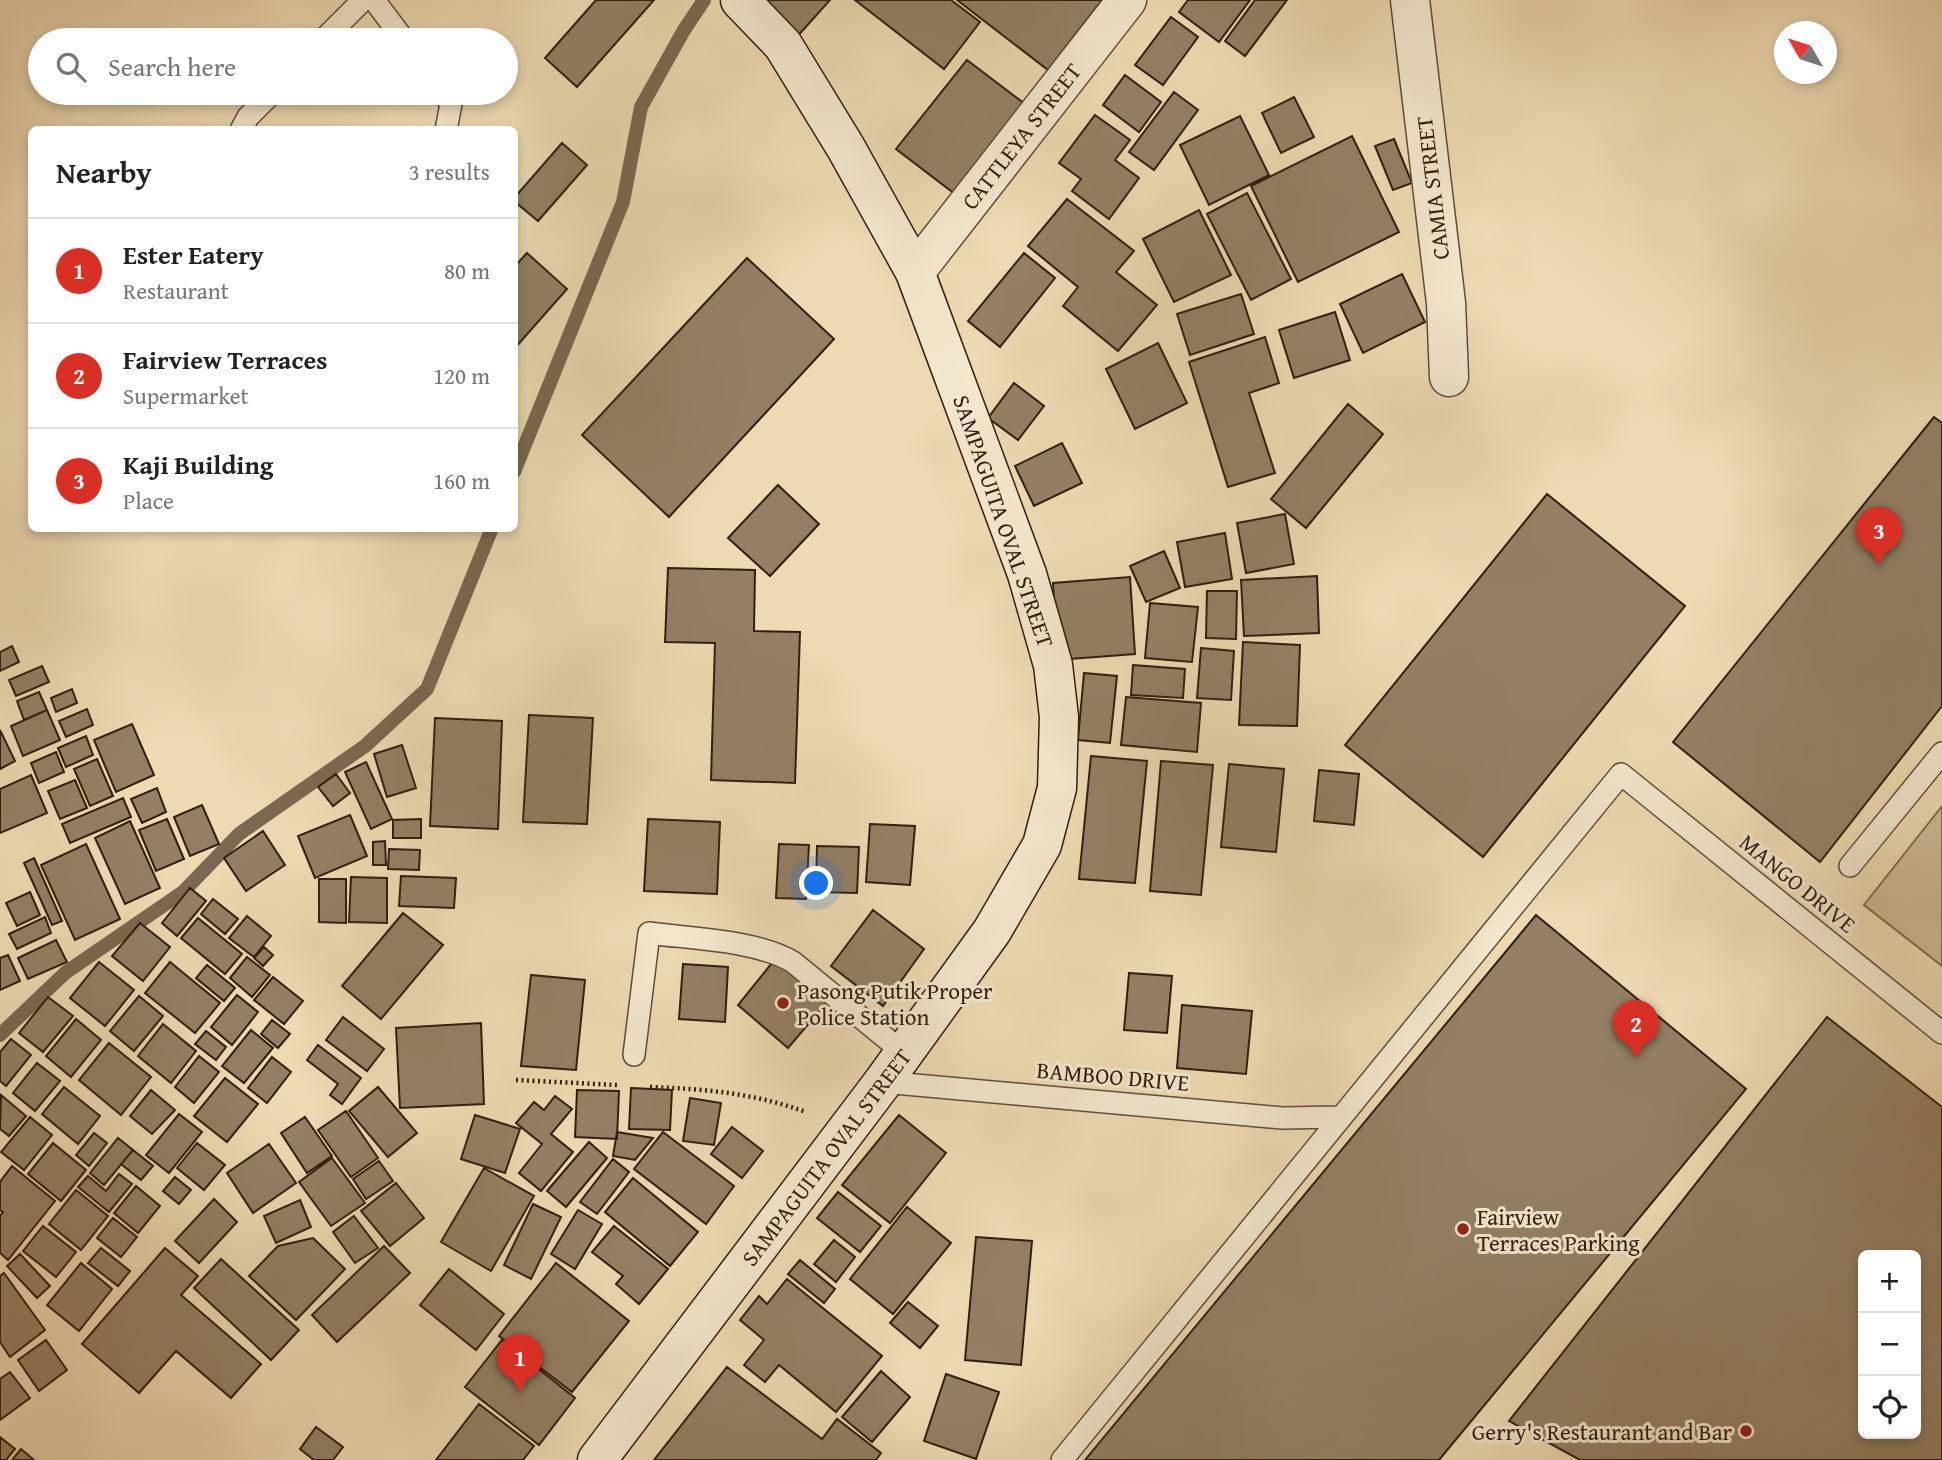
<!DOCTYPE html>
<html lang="en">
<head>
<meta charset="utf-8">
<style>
  :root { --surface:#fff; --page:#f6f6f6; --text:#222; --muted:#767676; --line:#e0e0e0; --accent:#d93025 }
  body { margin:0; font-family:"Gentium Book Plus",serif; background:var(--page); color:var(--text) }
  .controls { position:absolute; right:21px; bottom:21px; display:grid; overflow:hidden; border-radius:10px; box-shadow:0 4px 10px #0003 }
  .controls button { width:63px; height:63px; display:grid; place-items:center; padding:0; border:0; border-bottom:2px solid var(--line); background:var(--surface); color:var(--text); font:35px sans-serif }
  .compass { position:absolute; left:1774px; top:21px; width:63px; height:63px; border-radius:50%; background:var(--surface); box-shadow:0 4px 10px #0003; rotate:309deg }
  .you { position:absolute; left:817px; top:884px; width:24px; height:24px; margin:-18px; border:5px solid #fff; border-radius:50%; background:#1a73e8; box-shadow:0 0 0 10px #1a73e833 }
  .badge { display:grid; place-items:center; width:46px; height:46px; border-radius:50%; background:var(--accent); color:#fff; font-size:23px; font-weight:700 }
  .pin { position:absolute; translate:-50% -58px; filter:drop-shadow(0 2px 4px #0008) }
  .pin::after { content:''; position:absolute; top:37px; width:24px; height:21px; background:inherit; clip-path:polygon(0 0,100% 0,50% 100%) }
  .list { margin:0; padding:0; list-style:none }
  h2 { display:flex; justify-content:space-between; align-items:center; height:91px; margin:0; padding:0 28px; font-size:30px }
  h2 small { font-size:23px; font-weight:400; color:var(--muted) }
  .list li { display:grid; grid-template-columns:46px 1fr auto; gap:21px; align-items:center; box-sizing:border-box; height:105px; padding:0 28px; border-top:2px solid var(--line) }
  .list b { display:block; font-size:26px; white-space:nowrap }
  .list p { margin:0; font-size:23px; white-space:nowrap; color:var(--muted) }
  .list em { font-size:23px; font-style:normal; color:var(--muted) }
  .icon { flex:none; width:38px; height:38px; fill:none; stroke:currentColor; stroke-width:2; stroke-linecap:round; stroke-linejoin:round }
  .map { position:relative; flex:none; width:1942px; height:1460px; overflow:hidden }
  .search { position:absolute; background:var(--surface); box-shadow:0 4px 10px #0003; left:28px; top:28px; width:490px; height:77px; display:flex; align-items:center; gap:18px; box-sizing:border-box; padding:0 24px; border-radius:38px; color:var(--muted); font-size:26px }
  .panel { position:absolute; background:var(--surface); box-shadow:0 4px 10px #0003; left:28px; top:126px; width:490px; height:406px; border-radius:10px }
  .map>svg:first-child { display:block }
  .green { fill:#cdba96; stroke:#7f6c53; stroke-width:2 }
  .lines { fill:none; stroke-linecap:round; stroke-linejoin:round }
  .stream { stroke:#7b6850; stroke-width:14 }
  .building { fill:#938064; stroke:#311e10; stroke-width:2; fill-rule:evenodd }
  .lane-casing { stroke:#604d38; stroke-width:24 }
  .street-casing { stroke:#604d38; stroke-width:41 }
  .secondary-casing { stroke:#311e10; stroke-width:41 }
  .path { stroke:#311e10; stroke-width:4.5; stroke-dasharray:2 3.5; stroke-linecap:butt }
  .lane { stroke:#f3e7cd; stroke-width:21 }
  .street { stroke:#f3e7cd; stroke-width:38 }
  .secondary { stroke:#f3e7cd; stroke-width:38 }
  .poi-dot { fill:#8f2418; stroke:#f3e7cd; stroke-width:2.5 }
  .labels { text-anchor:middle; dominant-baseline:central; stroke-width:6; stroke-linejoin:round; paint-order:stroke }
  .street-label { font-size:23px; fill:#311e10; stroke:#f3e7cd }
  .poi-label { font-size:23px; fill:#311e10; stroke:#f3e7cd; text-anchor:start }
</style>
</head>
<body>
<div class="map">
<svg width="1942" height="1460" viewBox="0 0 1942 1460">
  <rect width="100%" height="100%" fill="#eddab2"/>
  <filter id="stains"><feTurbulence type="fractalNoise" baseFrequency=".00286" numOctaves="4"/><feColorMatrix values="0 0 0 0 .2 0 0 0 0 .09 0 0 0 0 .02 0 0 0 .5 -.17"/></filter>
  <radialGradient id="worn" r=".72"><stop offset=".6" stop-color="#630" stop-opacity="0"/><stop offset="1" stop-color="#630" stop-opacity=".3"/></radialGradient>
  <path class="green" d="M1942,806v160l-78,-61z"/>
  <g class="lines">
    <path class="stream" d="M514,472l109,-270 18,-95 43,-77 20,-30
      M0,1035l65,-62 118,-81 56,-58 126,-88 62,-57 65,-161"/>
  </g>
  <path class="building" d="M596,0h58l-77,87 -32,-29z
    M755,0h75l-35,39z
    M855,0h96l29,22 -36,47z
    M957,0h145l-54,70z
    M1188,0h62l-31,42 -40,-30z
    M1255,0h32l-42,56 -20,-15z
    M1171,17l27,20 -35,48 -28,-20z
    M967,60l58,44 -70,90 -59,-45z
    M1125,75l36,27 -22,30 -36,-27z
    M1174,92l24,18 -44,60 -25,-18z
    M1294,97l20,40 -33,16 -19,-40z
    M1095,115l35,25 -15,20 24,18 -30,41 -37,-28 9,-12 -22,-16z
    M1240,116l29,59 -60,30 -29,-60z
    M1352,136l47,96 -101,50 -47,-96z
    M1394,139l18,44 -19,7 -18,-44z
    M562,143l25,22 -49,56 -24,-20v-3z
    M1247,193l44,86 -40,21 -44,-86z
    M1067,199l67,52 -18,21 41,33 -39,46 -55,-45 15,-19 -50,-41z
    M1199,210l32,65 -57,27 -31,-63z
    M527,253l40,36 -53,60v-82z
    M1024,253l31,25 -55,69 -32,-26z
    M747,258l87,81 -165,178 -87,-82z
    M1402,274l23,48 -62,31 -23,-49z
    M1241,294l13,40 -64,21 -13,-41z
    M1335,312l15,48 -56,18 -15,-48z
    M1265,337l14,46 -30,10 26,80 -47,14 -39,-125z
    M1158,343l29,60 -52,26 -29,-60z
    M1014,383l30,23 -26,34 -30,-22z
    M1348,404l35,30 -77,94 -35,-29z
    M1934,417l8,6v283l-122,156 -147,-120z
    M1062,443l20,40 -48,23 -19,-40z
    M778,485l41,39 -49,52 -42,-38z
    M1547,494l138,112 -202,251 -138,-112z
    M1285,514l9,50 -48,9 -9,-50z
    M1225,533l7,46 -47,8 -8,-45z
    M1164,551l16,37 -34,14 -16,-36z
    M668,568l87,2 -1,61 46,1 -5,151 -84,-3 4,-137 -50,-1z
    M1317,576l2,57 -75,3 -3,-56z
    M1130,577l5,77 -78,6 -4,-77z
    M1207,591h30l-1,48 -30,-1z
    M1150,603l48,4 -6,55 -47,-4z
    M1243,642l57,3 -3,81 -58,-1z
    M12,646l7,16 -19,9v-19z
    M1201,648l33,3 -3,49 -34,-2z
    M1133,665l52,4 -2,29 -52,-3z
    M42,666l7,16 -33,14 -7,-16z
    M1084,673l33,3 -7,67 -32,-3z
    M72,689l5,14 -21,9 -5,-14z
    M39,692l8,18 -23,10 -7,-19z
    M1126,697l75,6 -4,49 -76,-7z
    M87,709l6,16 -27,12 -7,-16z
    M47,710l13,30 -37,16 -12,-30z
    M529,715l64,3 -6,106 -64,-2z
    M435,718l67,3 -4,108 -68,-3z
    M132,724l22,51 -38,17 -22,-52z
    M0,730l15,31 -15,8z
    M86,736l7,19 -27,12 -8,-19z
    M402,745l14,43 -29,9 -13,-43z
    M56,752l8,20 -25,11 -8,-20z
    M1091,756l56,5 -12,122 -56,-4z
    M97,759l16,37 -23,10 -16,-37z
    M1161,761l52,4 -12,130 -51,-4z
    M366,762l26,57 -21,10 -26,-57z
    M1229,764l55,5 -8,83 -55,-5z
    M1319,770l40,4 -5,51 -40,-4z
    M336,774l14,19 -17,13 -15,-19z
    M31,775l16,38 -47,20v-44z
    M75,780l12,28 -27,11 -12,-28z
    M157,788l9,24 -24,11 -11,-24z
    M123,798l8,19 -61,26 -8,-19z
    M202,805l17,39 -29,12 -16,-39z
    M350,815l17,41 -52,22 -17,-42z
    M167,819l17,40 -28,12 -17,-41z
    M421,819v19h-28v-18z
    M648,819l72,3 -3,72 -73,-3z
    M130,821l30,67 -35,16 -30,-66z
    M870,824l45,2 -5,59 -44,-3z
    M263,831l22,34 -39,26 -22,-33z
    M385,841l1,24h-13v-23z
    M86,844l34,75 -45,21 -34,-75z
    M779,844l30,1 -3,54 -30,-1z
    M817,846l42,1 -2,46 -41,-1z
    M389,849l31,1 -1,20 -31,-1z
    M34,858l28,63 -10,4 -28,-62z
    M401,876l55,2 -2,30 -55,-2z
    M351,877l36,1v45l-38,-1z
    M319,879h27v44l-27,-1z
    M190,888l16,13 -29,35 -15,-13z
    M30,892l10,23 -23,11 -11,-23z
    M213,899l25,20 -13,15 -24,-20z
    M873,910l51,39 -41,57 -52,-40z
    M403,913l40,32 -62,74 -39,-33z
    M1536,915l210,174 -307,371h-354z
    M247,916l24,20 -17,21 -25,-19z
    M45,917l6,16 -34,16 -8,-15z
    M198,918l44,36 -17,20 -44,-36z
    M140,923l30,24 -27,34 -31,-25z
    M56,940l11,22 -39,17 -10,-21z
    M264,947l9,8 -10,11 -9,-8z
    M8,955l12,26 -20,9v-32z
    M247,957l23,18 -18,22 -22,-19z
    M776,958l52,43 -40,47 -50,-43z
    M99,962l35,28 -29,36 -35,-28z
    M170,962l50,41 -25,30 -50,-40z
    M683,964l45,3 -3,55 -46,-3z
    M207,965l28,23 -11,13 -28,-23z
    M1129,973l43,3 -5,57 -43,-3z
    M531,975l54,5 -9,90 -55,-4z
    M273,977l30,24 -19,23 -30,-24z
    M237,995l21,17 -26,33 -21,-18z
    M139,996l24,20 -29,35 -24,-20z
    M48,997l25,19 -30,36 -24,-19z
    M1182,1005l70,6 -6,63 -69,-6z
    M343,1017l41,32 -17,22 -41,-31z
    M1827,1017l115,90v353h-362l-71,-39zM1863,1255h53v179h-53z
    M76,1019l25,21 -30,37 -25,-21z
    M272,1020l18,14 -12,14 -17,-14z
    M481,1023l3,81 -84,4 -4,-80z
    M163,1024l33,27 -25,32 -33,-27z
    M251,1030l22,18 -29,35 -22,-17z
    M206,1031l20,16 -10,13 -21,-16z
    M11,1039l20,16 -25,31 -6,-5v-29z
    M109,1043l42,34 -30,38 -42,-35z
    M318,1045l43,33 -19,26 -12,-9 8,-11 -31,-24z
    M199,1056l20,16 -25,31 -19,-16z
    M272,1057l19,15 -24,31 -19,-15z
    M37,1063l23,18 -25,30 -22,-18z
    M225,1078l33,26 -31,38 -33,-26z
    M64,1087l36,29 -22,28 -36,-30z
    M378,1087l39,46 -29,24 -39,-46z
    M631,1088l41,2 -2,40 -41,-1z
    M151,1090l24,20 -23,24 -22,-18z
    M577,1090l42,1 -2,48 -42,-2z
    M1,1095l25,21 -17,20 -9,-7z
    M555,1096l17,13 -21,25 22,18 -32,39 -22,-18 23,-29 -26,-21 18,-21 10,8z
    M690,1098l31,5 -7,42 -31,-4z
    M346,1111l32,47 -27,19 -33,-47z
    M179,1114l23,18 -33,41 -23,-18z
    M475,1115l45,14 -15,44 -44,-14z
    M899,1115l47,38 -56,70 -48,-38z
    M30,1117l22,18 -28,35 -23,-18z
    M305,1117l27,39 -25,17 -26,-40z
    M732,1127l31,24 -21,27 -31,-24z
    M617,1132l36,6 -18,22 -22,-4z
    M663,1132l71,54 -28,38 -72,-55z
    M94,1133l13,10 -18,23 -13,-11z
    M118,1138l15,12 -29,35 -14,-12z
    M589,1142l18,16 -41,49 -19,-16z
    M53,1143l33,27 -25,31 -33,-27z
    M197,1143l28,22 -21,25 -27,-22z
    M269,1144l27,39 -43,30 -26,-40z
    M133,1150l20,16 -12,14 -20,-16z
    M332,1158l33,45 -34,23 -32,-44z
    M613,1159l16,13 -32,42 -17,-12z
    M379,1161l14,20 -27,18 -13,-20z
    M12,1166l43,35 -47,59 -8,-7v-37l3,-4 -3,-2v-28z
    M484,1168l50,28 -43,75 -50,-29z
    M119,1174l13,10 -23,28 -31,-25 10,-11 18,15z
    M175,1177l16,13 -12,14 -16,-13z
    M633,1178l65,54 -28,34 -65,-54z
    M396,1183l28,35 -34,28 -29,-35z
    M136,1186l24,20 -22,27 -24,-20z
    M76,1190l32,26 -27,34 -32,-26z
    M838,1192l43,34 -21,26 -43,-34z
    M214,1199l23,23 -38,41 -24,-22z
    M300,1200l11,27 -35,16 -12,-27z
    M533,1204l28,13 -30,62 -27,-14z
    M907,1207l44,36 -58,71 -43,-35z
    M578,1210l24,14 -27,45 -24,-15z
    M354,1216l24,32 -23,15 -22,-31z
    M113,1218l24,19 -16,20 -24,-19z
    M43,1226l33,26 -20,25 -33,-26z
    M614,1226l54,43 -29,35 -23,-20 7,-8 -31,-24z
    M976,1237l56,4 -11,124 -56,-5z
    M313,1238l32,31 -49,51 -47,-44 29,-30z
    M834,1240l21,17 -19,25 -22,-18z
    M384,1246l26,27 -73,69 -25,-27z
    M101,1248l29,23 -12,15 -30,-23z
    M165,1248l33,28 -17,19 80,69 -30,34 -55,-47 -37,42 -57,-49z
    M20,1254l30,32 -13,12 -30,-32z
    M221,1259l78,71 -28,30 -77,-72z
    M800,1260l35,29 -11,14 -36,-29z
    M81,1263l31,26 -33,42 -32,-26z
    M556,1263l73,58 -57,71 -73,-56z
    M449,1269l55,45 -28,36 -56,-45z
    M4,1273l41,57 -35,27 -10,-15v-66z
    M787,1279l95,77 -46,56 -57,-47 -14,17 -21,-17 20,-25 -24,-20 19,-24 8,8z
    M908,1302l30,24 -18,22 -30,-25z
    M46,1340l21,30 -28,21 -21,-31z
    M502,1340l73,58 -36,47 -74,-58z
    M727,1367l95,72 15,-20 44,34 -5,7h-222z
    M881,1371l29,26 -38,45 -30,-25z
    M10,1372l20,26 -30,22v-41z
    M946,1374l53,18 -23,67 -52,-18z
    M479,1404l55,42 -11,14h-87z
    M316,1427l27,20 -10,13h-19l-14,-11z
    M0,1437l15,12 -9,11h-6z
    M21,1449l13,11h-22z"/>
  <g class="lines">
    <g class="lane-casing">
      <path id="lane" d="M374,0l30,40
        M323,40l40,-40
        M443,93l8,11 -5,26
        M241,130l7,-13 24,-24
        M1850,866l92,-113
        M634,1055l15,-122c43,6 107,7 144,29l111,91
        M883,1082l399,36 57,-1
        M1062,1460l559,-686 321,259"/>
    </g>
    <g class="street-casing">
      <path id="street" d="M1410,0l36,303 3,74
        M915,272l212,-272"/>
    </g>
    <g class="secondary-casing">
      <path id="secondary" d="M597,1460l286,-378 109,-151 50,-86 15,-57 2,-71 -6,-52 -26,-91 -112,-302 -69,-124 -63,-103 -43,-45"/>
    </g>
    <path class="path" d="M516,1080l101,5
      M650,1087c56,2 103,6 156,25"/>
    <use href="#lane" class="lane"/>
    <use href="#street" class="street"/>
    <use href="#secondary" class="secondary"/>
  </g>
  <g class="poi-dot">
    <circle cx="783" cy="1003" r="7"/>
    <circle cx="1463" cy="1229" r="7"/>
    <circle cx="1746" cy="1431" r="7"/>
  </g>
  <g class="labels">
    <g class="street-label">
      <text transform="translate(1021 136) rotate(-52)">CATTLEYA STREET</text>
      <text transform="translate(1432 188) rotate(-97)">CAMIA STREET</text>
      <text transform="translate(1004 521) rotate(71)">SAMPAGUITA OVAL STREET</text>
      <text transform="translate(1798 883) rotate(39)">MANGO DRIVE</text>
      <text transform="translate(1113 1076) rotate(5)">BAMBOO DRIVE</text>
      <text transform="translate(826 1157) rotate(-53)">SAMPAGUITA OVAL STREET</text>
    </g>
    <g class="poi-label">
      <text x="797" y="990">Pasong Putik Proper<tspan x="797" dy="26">Police Station</tspan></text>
      <text x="1477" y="1216">Fairview<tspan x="1477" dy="26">Terraces Parking</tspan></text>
      <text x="1732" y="1431" text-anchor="end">Gerry's Restaurant and Bar</text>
    </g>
  </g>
  <rect width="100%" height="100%" filter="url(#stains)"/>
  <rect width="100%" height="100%" fill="url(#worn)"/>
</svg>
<div class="controls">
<button>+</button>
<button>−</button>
<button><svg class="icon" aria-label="locate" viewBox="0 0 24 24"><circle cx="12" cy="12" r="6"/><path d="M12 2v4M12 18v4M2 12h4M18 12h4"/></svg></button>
</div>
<svg class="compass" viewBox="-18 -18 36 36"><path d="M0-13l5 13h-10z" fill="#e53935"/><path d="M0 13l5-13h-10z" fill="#767676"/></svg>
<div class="you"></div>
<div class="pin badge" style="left:520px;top:1392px">1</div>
<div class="pin badge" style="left:1636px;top:1058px">2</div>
<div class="pin badge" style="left:1879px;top:565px">3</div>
<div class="search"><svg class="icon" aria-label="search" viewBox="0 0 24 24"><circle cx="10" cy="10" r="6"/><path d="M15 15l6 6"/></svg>Search here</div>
<section class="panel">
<h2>Nearby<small>3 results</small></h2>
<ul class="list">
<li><span class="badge">1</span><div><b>Ester Eatery</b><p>Restaurant</p></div><em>80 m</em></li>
<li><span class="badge">2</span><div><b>Fairview Terraces</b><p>Supermarket</p></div><em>120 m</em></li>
<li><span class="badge">3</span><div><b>Kaji Building</b><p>Place</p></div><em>160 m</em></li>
</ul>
</section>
</div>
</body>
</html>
